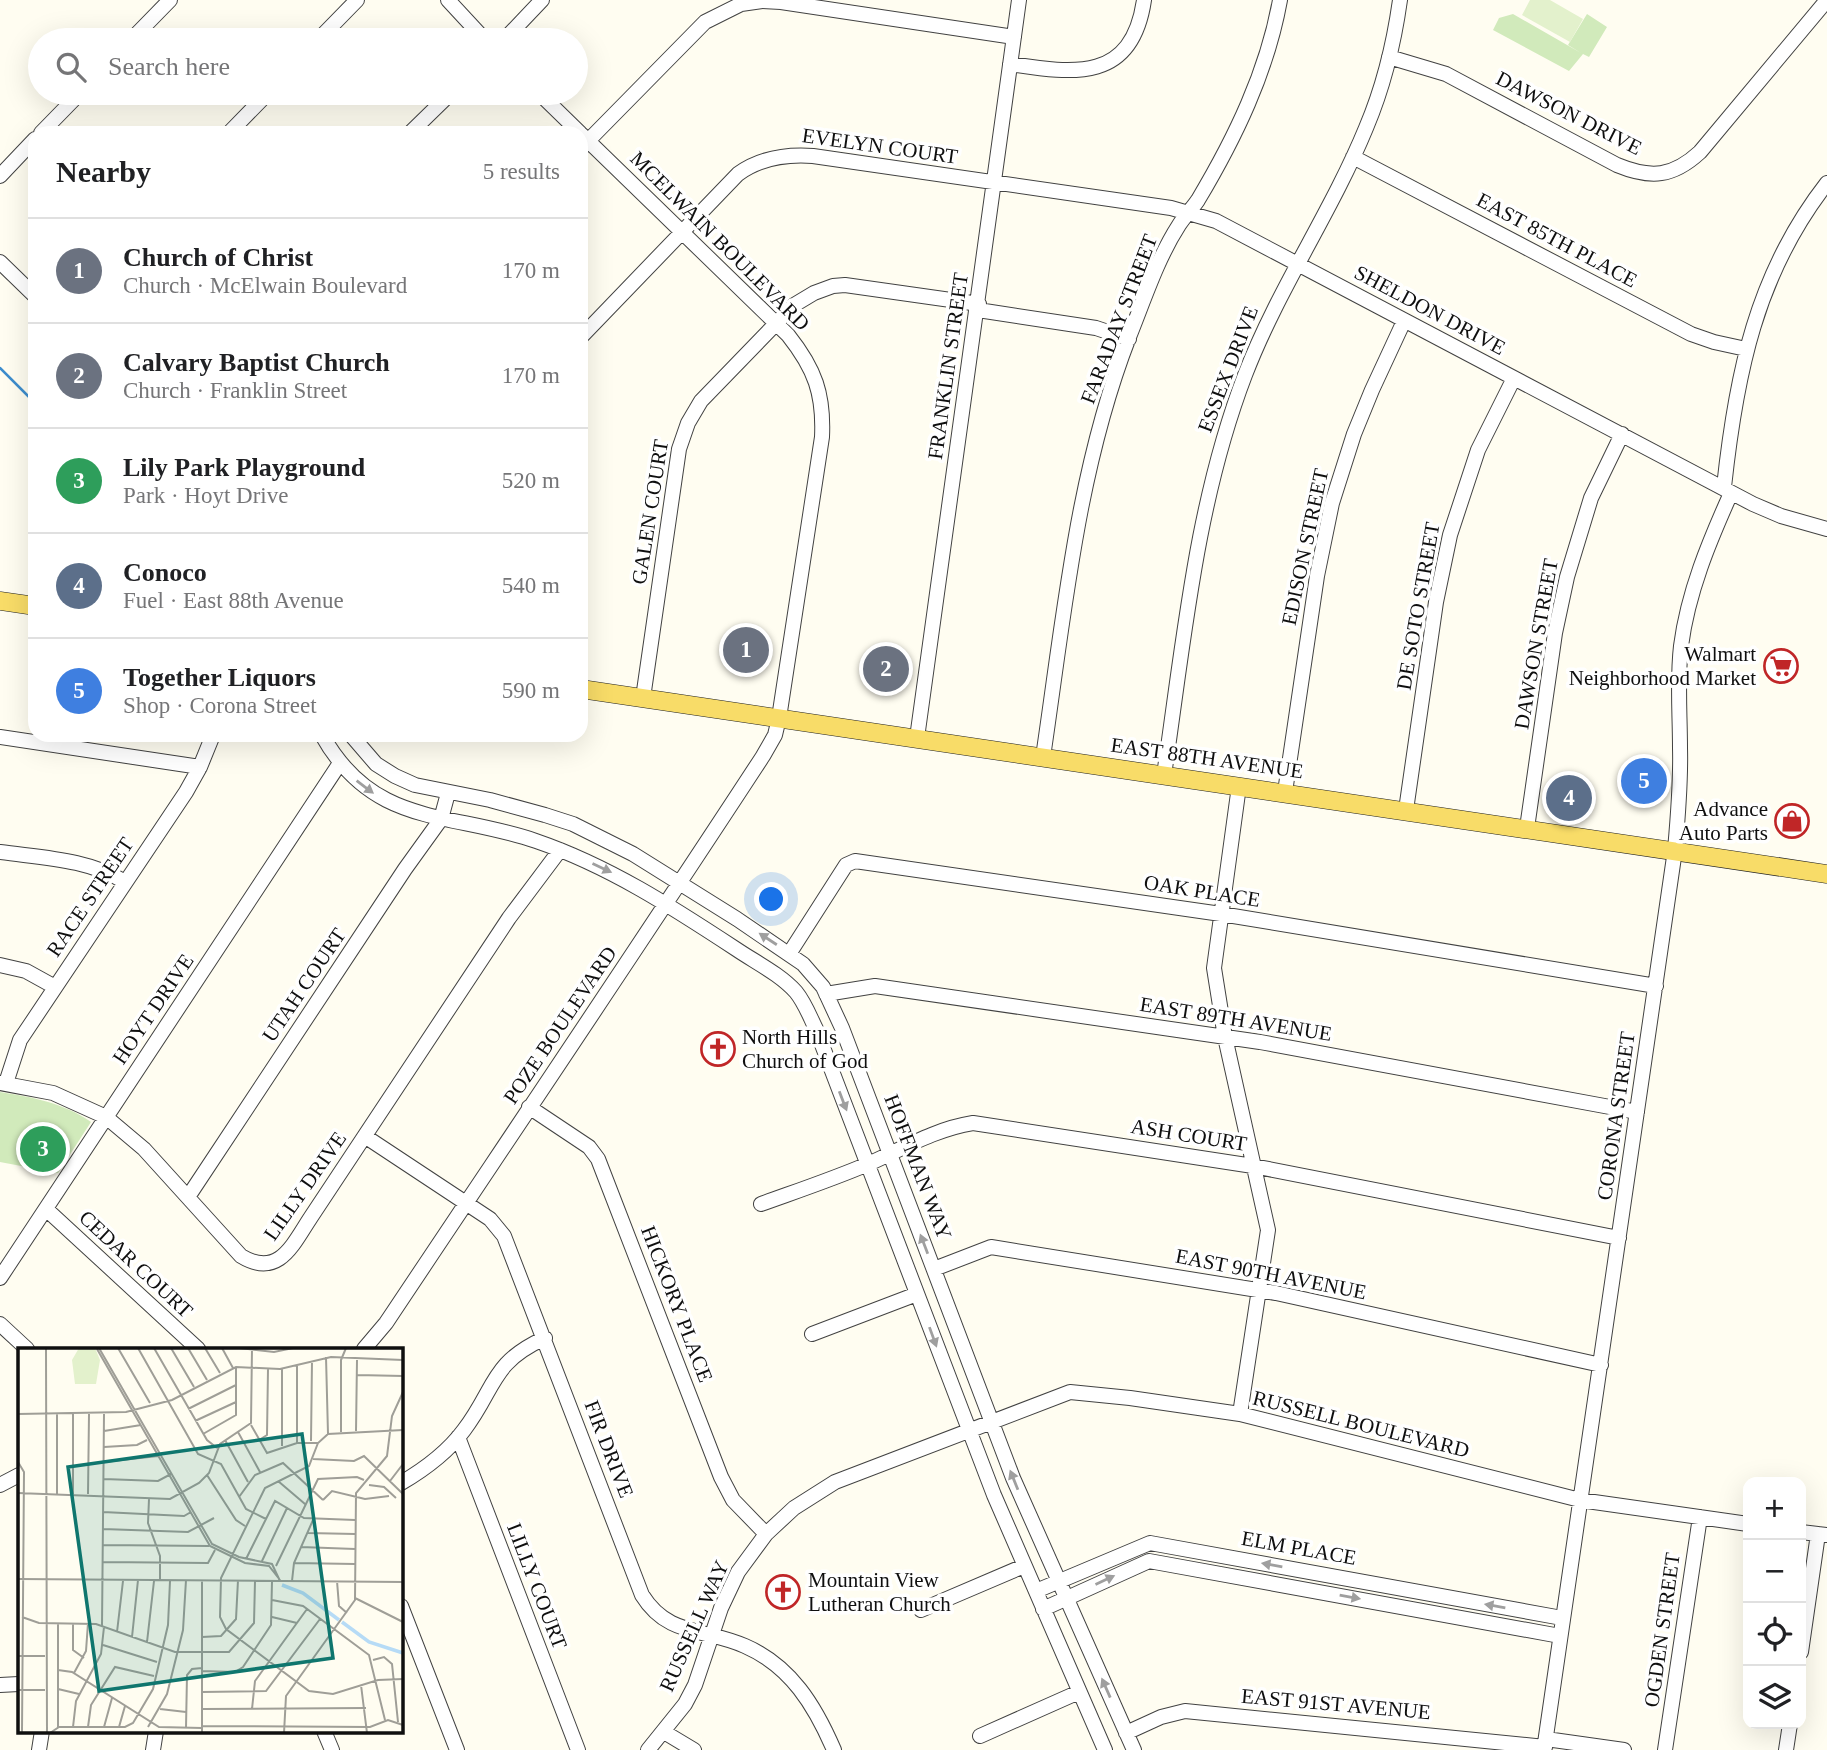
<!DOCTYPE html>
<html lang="en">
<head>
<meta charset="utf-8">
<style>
  :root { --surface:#fff; --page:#f2f2f2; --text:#202124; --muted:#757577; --line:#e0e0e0; --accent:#d93025 }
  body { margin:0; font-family:"Times New Roman",serif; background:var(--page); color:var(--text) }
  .controls { position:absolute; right:21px; bottom:21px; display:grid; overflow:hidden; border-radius:14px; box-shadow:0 7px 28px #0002 }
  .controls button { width:63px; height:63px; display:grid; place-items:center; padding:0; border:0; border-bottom:2px solid var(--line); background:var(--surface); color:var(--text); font:35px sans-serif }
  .you { position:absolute; left:772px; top:900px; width:24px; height:24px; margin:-18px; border:5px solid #fff; border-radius:50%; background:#1a73e8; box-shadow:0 0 0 10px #1a73e833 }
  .badge { display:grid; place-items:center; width:46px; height:46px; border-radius:50%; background:var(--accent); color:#fff; font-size:23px; font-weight:700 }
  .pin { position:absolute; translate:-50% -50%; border:4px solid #fff; box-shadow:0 2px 7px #0006 }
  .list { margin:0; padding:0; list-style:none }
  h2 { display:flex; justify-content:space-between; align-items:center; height:91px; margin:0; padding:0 28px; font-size:30px }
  h2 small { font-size:23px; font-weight:400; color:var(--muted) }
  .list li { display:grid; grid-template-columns:46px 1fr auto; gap:21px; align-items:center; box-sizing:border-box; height:105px; padding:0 28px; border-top:2px solid var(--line) }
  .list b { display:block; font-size:26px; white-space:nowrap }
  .list p { margin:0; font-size:23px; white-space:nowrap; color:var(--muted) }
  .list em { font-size:23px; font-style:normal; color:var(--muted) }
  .icon { flex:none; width:38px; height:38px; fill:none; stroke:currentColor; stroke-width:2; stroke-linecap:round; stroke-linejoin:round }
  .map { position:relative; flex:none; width:1827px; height:1750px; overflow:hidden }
  .search { position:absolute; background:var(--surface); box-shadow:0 7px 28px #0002; left:28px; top:28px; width:560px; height:77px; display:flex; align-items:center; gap:18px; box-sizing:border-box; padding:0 24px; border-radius:38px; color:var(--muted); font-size:26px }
  .panel { position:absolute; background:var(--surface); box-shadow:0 7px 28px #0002; left:28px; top:126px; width:560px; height:616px; border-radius:21px }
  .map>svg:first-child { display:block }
  .green { fill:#d1eabb }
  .pitch { fill:#e3f1cc }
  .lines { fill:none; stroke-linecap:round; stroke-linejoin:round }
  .stream { stroke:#3d8dcd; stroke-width:2.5 }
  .minor-casing { stroke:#424242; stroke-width:16 }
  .major-casing { stroke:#202020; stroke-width:19 }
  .minor { stroke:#fff; stroke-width:14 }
  .major { stroke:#f8dc68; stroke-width:18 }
  .oneway { fill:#9f9f9f }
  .labels { text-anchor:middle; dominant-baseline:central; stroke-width:7; stroke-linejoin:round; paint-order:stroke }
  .street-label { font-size:21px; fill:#0f0f0f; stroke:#fff }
  .poi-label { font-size:21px; fill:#0f0f0f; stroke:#fff; text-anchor:end }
  .inset-river { fill:none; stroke:#b6dbf6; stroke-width:3.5 }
  .inset-road { fill:none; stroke:#9f9e97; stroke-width:2 }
  .view { fill:#0f766e; fill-opacity:0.15; stroke:#0f766e; stroke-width:3.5 }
  .inset-edge { fill:none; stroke:#0f0f0f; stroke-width:3.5 }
</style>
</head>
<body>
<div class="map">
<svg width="1827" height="1750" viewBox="0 0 1827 1750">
  <rect width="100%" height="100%" fill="#fffdf1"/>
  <path class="green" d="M1513,14l68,39 -13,-8 19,-31 20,13 -18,30 -6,-3 -14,17 -76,-41 6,-12z
    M0,1092c32,5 64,11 91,30l-33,51 -58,-11z"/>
  <path class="pitch" d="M1530,0h20l33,19 -13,23 -48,-27z"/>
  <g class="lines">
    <path class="stream" d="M0,368l35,35"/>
    <g class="minor-casing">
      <path id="minor" d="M448,0l37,40
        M131,40l39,-40
        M318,40l39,-40
        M504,40l38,-40
        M1389,57l57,17 171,91c34,14 56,12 83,-13l127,-152
        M1010,64c65,10 122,18 134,-64
        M539,93l41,40
        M41,133l39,-40
        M229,133l39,-40
        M410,133l41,-40
        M581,148l124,-126 36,-18 21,-3 19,1 233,35
        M1353,157l338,177 23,8 32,7
        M0,176l35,-37
        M0,262l35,34
        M978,310l118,18 33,11
        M581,337l157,-163c22,-16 48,-20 75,-18l358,52 45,13 537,283 28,12 46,13
        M1724,487c12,-112 32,-213 103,-304
        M643,698l36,-249 9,-26 13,-22 93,-96 20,-12 19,-7 12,-1 134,19
        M322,735c52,93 127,76 214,106 73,25 136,66 200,108 19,13 44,25 60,43 9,11 14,25 20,37l178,466 111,255
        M351,735l25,29 19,12 20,9 75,15 55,15 28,9 60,30 104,65 66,45 20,23 19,41 171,450 121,272
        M0,737l200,30
        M917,738l102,-738
        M1043,757c21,-141 34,-286 86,-420 15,-37 28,-78 50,-112 5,-8 13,-16 19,-25 37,-62 69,-128 82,-200
        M1164,775c20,-135 32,-272 81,-400 33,-86 86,-162 121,-247 17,-40 28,-85 34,-128
        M1239,786l-25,182 11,69 43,193 -28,184
        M1285,792l32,-216 15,-73 22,-69 18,-44 32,-69
        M1406,810l30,-208 14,-67 28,-85 36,-72
        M1527,828l28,-195 12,-56 24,-79 31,-64
        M0,852c43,6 88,7 125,30
        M789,954l57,-89 9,-4 366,53 435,72
        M0,965l26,6 29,16
        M826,994l49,-8 385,56 377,70
        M0,1083l53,10 53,24 38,32 97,107c38,23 52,-12 70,-39l198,-299 51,-68
        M6,1083l14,-43 166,-248 14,-25 13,-32
        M529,1107l60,40 9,12 123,318 12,23 33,34
        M366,1137l124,82 14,17 138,359c26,42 63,33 103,51 46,20 70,60 89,104
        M188,1197l217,-328 36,-50 7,-26
        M761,1204c36,-13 72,-25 107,-40 34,-15 67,-35 105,-41l280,43 366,72
        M46,1209l152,140
        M934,1269l57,-22 285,46 325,72
        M0,1278l340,-515
        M0,1324l27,25
        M812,1334l105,-40
        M364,1349l22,-26c126,-189 253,-377 377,-567l12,-21 4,-17 43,-281c2,-43 -7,-68 -34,-102l-207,-201
        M458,1437l120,313
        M401,1483c24,-14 46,-30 63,-53 32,-42 26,-67 81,-92
        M0,1485l19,-10
        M1801,1532l25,3
        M1036,1591l114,-48 412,75
        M401,1606l56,144
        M1043,1609l106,-48 411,75
        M921,1610l103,-44
        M1801,1652l17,-118
        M0,1685l19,-1
        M324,1731l8,19
        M664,1732l30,18
        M1126,1733l35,-16 24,-6 360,36
        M980,1736l99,-44
        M1546,1739l78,11
        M39,1750l3,-19
        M153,1750l3,-19
        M648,1750l37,-46 10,-19 26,-77 17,-36 28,-38 28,-26 41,-26 235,-90 60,6 110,16 340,86 168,24
        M1544,1750l131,-900c3,-34 6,-67 5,-102 0,-34 -3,-68 1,-102 7,-54 28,-104 50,-153
        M1665,1750l35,-233
        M1786,1750l4,-26"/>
    </g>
    <g class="major-casing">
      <path id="major" d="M0,601l35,5
        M581,689l1246,185"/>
    </g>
    <use href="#minor" class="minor"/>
    <use href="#major" class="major"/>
  </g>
  <defs><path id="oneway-solid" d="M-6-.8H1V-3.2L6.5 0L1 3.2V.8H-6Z" transform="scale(1.75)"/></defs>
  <g class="oneway">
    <use href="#oneway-solid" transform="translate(365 787) rotate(37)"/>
    <use href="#oneway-solid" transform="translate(602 868) rotate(25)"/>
    <use href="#oneway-solid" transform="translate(768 939) rotate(-147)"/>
    <use href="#oneway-solid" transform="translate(843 1101) rotate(69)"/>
    <use href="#oneway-solid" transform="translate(924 1244) rotate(-111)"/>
    <use href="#oneway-solid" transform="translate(933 1337) rotate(70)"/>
    <use href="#oneway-solid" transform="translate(1014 1480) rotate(-112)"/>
    <use href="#oneway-solid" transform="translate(1272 1565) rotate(-170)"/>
    <use href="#oneway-solid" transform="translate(1105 1580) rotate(-25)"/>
    <use href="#oneway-solid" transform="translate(1350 1597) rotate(10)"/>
    <use href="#oneway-solid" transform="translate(1495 1606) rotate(-170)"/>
    <use href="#oneway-solid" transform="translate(1106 1688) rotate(-114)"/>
  </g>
  <defs>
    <g id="supermarket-ring" transform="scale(1.75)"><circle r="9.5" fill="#fff" stroke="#c02627" stroke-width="1.5"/><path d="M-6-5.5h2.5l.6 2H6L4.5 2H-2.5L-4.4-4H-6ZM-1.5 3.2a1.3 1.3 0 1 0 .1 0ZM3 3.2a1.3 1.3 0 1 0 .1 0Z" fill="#c02627"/></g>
    <g id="shop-ring" transform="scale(1.75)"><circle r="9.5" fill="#fff" stroke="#c02627" stroke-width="1.5"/><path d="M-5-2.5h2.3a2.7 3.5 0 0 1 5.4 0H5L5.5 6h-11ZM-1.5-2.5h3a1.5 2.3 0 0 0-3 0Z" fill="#c02627"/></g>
    <g id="church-ring" transform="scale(1.75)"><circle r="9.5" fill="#fff" stroke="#c02627" stroke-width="1.5"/><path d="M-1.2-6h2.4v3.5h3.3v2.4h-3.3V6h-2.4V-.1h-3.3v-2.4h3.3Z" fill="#c02627"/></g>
  </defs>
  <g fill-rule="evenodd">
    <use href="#supermarket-ring" x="1781" y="666"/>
    <use href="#shop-ring" x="1792" y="821"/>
    <use href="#church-ring" x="718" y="1049"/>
    <use href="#church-ring" x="783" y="1592"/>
  </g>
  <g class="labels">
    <g class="street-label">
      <text transform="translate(1569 113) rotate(27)">DAWSON DRIVE</text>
      <text transform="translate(880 146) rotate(8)">EVELYN COURT</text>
      <text transform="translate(1557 240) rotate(28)">EAST 85TH PLACE</text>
      <text transform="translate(720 241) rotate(45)">MCELWAIN BOULEVARD</text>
      <text transform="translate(1430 310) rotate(28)">SHELDON DRIVE</text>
      <text transform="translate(1119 319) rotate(-69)">FARADAY STREET</text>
      <text transform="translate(948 366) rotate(-82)">FRANKLIN STREET</text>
      <text transform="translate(1228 369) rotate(-69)">ESSEX DRIVE</text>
      <text transform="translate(650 512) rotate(-81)">GALEN COURT</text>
      <text transform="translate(1305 547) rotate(-78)">EDISON STREET</text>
      <text transform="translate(1418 606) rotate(-80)">DE SOTO STREET</text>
      <text transform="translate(1536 644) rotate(-80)">DAWSON STREET</text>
      <text transform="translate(1207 758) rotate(8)">EAST 88TH AVENUE</text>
      <text transform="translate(1202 891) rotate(9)">OAK PLACE</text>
      <text transform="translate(90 897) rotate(-56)">RACE STREET</text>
      <text transform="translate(304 985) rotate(-56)">UTAH COURT</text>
      <text transform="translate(153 1009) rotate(-56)">HOYT DRIVE</text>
      <text transform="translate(1236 1019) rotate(9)">EAST 89TH AVENUE</text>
      <text transform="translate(560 1025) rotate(-56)">POZE BOULEVARD</text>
      <text transform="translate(1616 1116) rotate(-82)">CORONA STREET</text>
      <text transform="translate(1189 1135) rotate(9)">ASH COURT</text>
      <text transform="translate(918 1167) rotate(69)">HOFFMAN WAY</text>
      <text transform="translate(305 1186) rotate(-55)">LILLY DRIVE</text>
      <text transform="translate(136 1264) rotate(43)">CEDAR COURT</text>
      <text transform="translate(1271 1274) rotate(11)">EAST 90TH AVENUE</text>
      <text transform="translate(677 1304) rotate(69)">HICKORY PLACE</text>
      <text transform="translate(1361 1424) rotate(14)">RUSSELL BOULEVARD</text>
      <text transform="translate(609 1449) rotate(69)">FIR DRIVE</text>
      <text transform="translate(1299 1548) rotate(10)">ELM PLACE</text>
      <text transform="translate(537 1586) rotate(69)">LILLY COURT</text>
      <text transform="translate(694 1626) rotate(-66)">RUSSELL WAY</text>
      <text transform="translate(1662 1630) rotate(-82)">OGDEN STREET</text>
      <text transform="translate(1336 1704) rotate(5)">EAST 91ST AVENUE</text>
    </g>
    <g class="poi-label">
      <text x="1756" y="654">Walmart<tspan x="1756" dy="24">Neighborhood Market</tspan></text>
      <text x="1768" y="809">Advance<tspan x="1768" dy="24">Auto Parts</tspan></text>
      <text x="742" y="1037" text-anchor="start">North Hills<tspan x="742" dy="24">Church of God</tspan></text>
      <text x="808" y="1580" text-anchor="start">Mountain View<tspan x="808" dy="24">Lutheran Church</tspan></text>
    </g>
  </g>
  <g transform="translate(18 1348)">
    <rect width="385" height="385" fill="#fffdf1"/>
    <path d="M61,0h16l5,12 -4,24h-21l-3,-24z" fill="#e3f1cc"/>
    <path class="inset-river" d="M264,237l21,8 36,27M324,274l27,20 34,11"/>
    <path class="inset-road" d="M28,0l1,385M81,0l113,196 27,13 33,7 8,17M100,0l32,55M120,0l60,106 23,10 25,45 20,10M136,0l53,92 10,8M153,0l23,39M170,0l19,32M187,0l15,25M204,0l11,20M222,0l34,4 19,-4M79,1l113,197 35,17 24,3 11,14M308,9l2,77M339,27l46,1M170,61l48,-24M0,66l108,-2 46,-12 64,-33 44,2 51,-12 72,3M177,73l41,-19M233,77l16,28 30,-10h21M385,82l-75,4 -10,9 -9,23 -44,22 -44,90 -1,39 6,12 83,62 24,3 45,-14 25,-1M86,83l37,-6M338,83l1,-71M220,84l22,40M323,84v-72l5,-12M185,86l33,-19v-48M207,92l23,42M241,92l8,-5 1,-66M293,93l1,-80M279,95v-78M264,98v-77M86,99l33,-2 10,-5M295,111l41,2 10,-5 39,38M0,114l6,10 -2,260M86,114l54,-6M189,127l29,45 9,6M86,131l54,2 13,-7M260,133l27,23M372,133l13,-17M351,137l15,2 12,11M0,145l152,6 29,-16 10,-10 11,-29 31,-21 1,-75M39,146v-80M55,146v-80M70,146l1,-80M221,149l16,-22 28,-12 40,37M131,151l-1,24 12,33v24M305,152l9,-9 33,8 24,-3M85,164l81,4 7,-4M85,181l85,3 26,-14M290,185l47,1M85,197l106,1M283,199l54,2M228,211l29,-58 29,17 51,2M244,213l25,-53M85,214l105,1 7,-13M276,215l61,1M258,218l42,-87 39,-2 7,3M0,231l385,3M274,233l2,-18 19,-43M319,233l2,25 8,7M337,250l48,24M254,252l31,6 66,49 16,65M4,269l17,6 57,1 79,28h54l25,-29 1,-42M254,269l25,6M40,275v104M55,275v27l11,8M84,278l2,-212M99,284l6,-51M114,289l6,-57M184,289l19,-1 15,-17 2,-39M129,294l7,-61M85,297l54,17M0,308h27M355,312l11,-3 8,7 6,58M40,322l14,2 87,55 43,1M184,323l33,1 8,-5 28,-42 1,-44M56,325l12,-22 2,-28M343,337l6,48M40,341l21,5M0,342h27M184,344l64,-1 54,-72M142,361l26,3M184,361l164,-1M234,361l3,-28 52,-72M184,378l168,1 18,-7 15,5M55,379l3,-26 25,-47 3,-27M70,379l3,-22 24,-38 39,9M86,379l8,-29M101,379l6,-21M130,379l19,-33 16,-64 3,-50M168,380l1,-53 5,-6 10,-1M32,385l9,-6h66l8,-4 20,-34 15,-64 2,-44M184,385v-153M266,385l2,-37 69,-96 1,-107 31,-37 5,-40 11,-24"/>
    <path class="view" d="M284,86l31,224 -234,33 -31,-224z"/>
    <rect width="385" height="385" class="inset-edge"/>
  </g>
</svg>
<div class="controls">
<button>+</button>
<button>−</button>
<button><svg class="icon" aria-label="locate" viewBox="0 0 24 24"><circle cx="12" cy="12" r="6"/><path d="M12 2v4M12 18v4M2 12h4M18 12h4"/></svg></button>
<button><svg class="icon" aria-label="layers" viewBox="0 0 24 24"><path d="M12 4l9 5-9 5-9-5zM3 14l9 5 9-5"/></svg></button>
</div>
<div class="you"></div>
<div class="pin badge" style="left:746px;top:650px;background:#6b7280">1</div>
<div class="pin badge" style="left:886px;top:669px;background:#6b7280">2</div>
<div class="pin badge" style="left:43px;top:1149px;background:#2e9e5b">3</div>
<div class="pin badge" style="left:1569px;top:798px;background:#5c6f8a">4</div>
<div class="pin badge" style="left:1644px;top:781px;background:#3f7fe0">5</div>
<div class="search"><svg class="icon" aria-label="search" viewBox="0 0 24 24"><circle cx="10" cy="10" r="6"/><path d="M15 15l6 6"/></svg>Search here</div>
<section class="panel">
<h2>Nearby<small>5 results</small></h2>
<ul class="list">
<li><span class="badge" style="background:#6b7280">1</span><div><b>Church of Christ</b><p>Church · McElwain Boulevard</p></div><em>170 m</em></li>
<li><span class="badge" style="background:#6b7280">2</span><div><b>Calvary Baptist Church</b><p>Church · Franklin Street</p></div><em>170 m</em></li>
<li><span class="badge" style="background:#2e9e5b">3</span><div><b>Lily Park Playground</b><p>Park · Hoyt Drive</p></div><em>520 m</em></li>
<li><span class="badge" style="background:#5c6f8a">4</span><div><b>Conoco</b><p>Fuel · East 88th Avenue</p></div><em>540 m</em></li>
<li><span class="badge" style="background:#3f7fe0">5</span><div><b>Together Liquors</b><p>Shop · Corona Street</p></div><em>590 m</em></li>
</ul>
</section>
</div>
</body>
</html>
